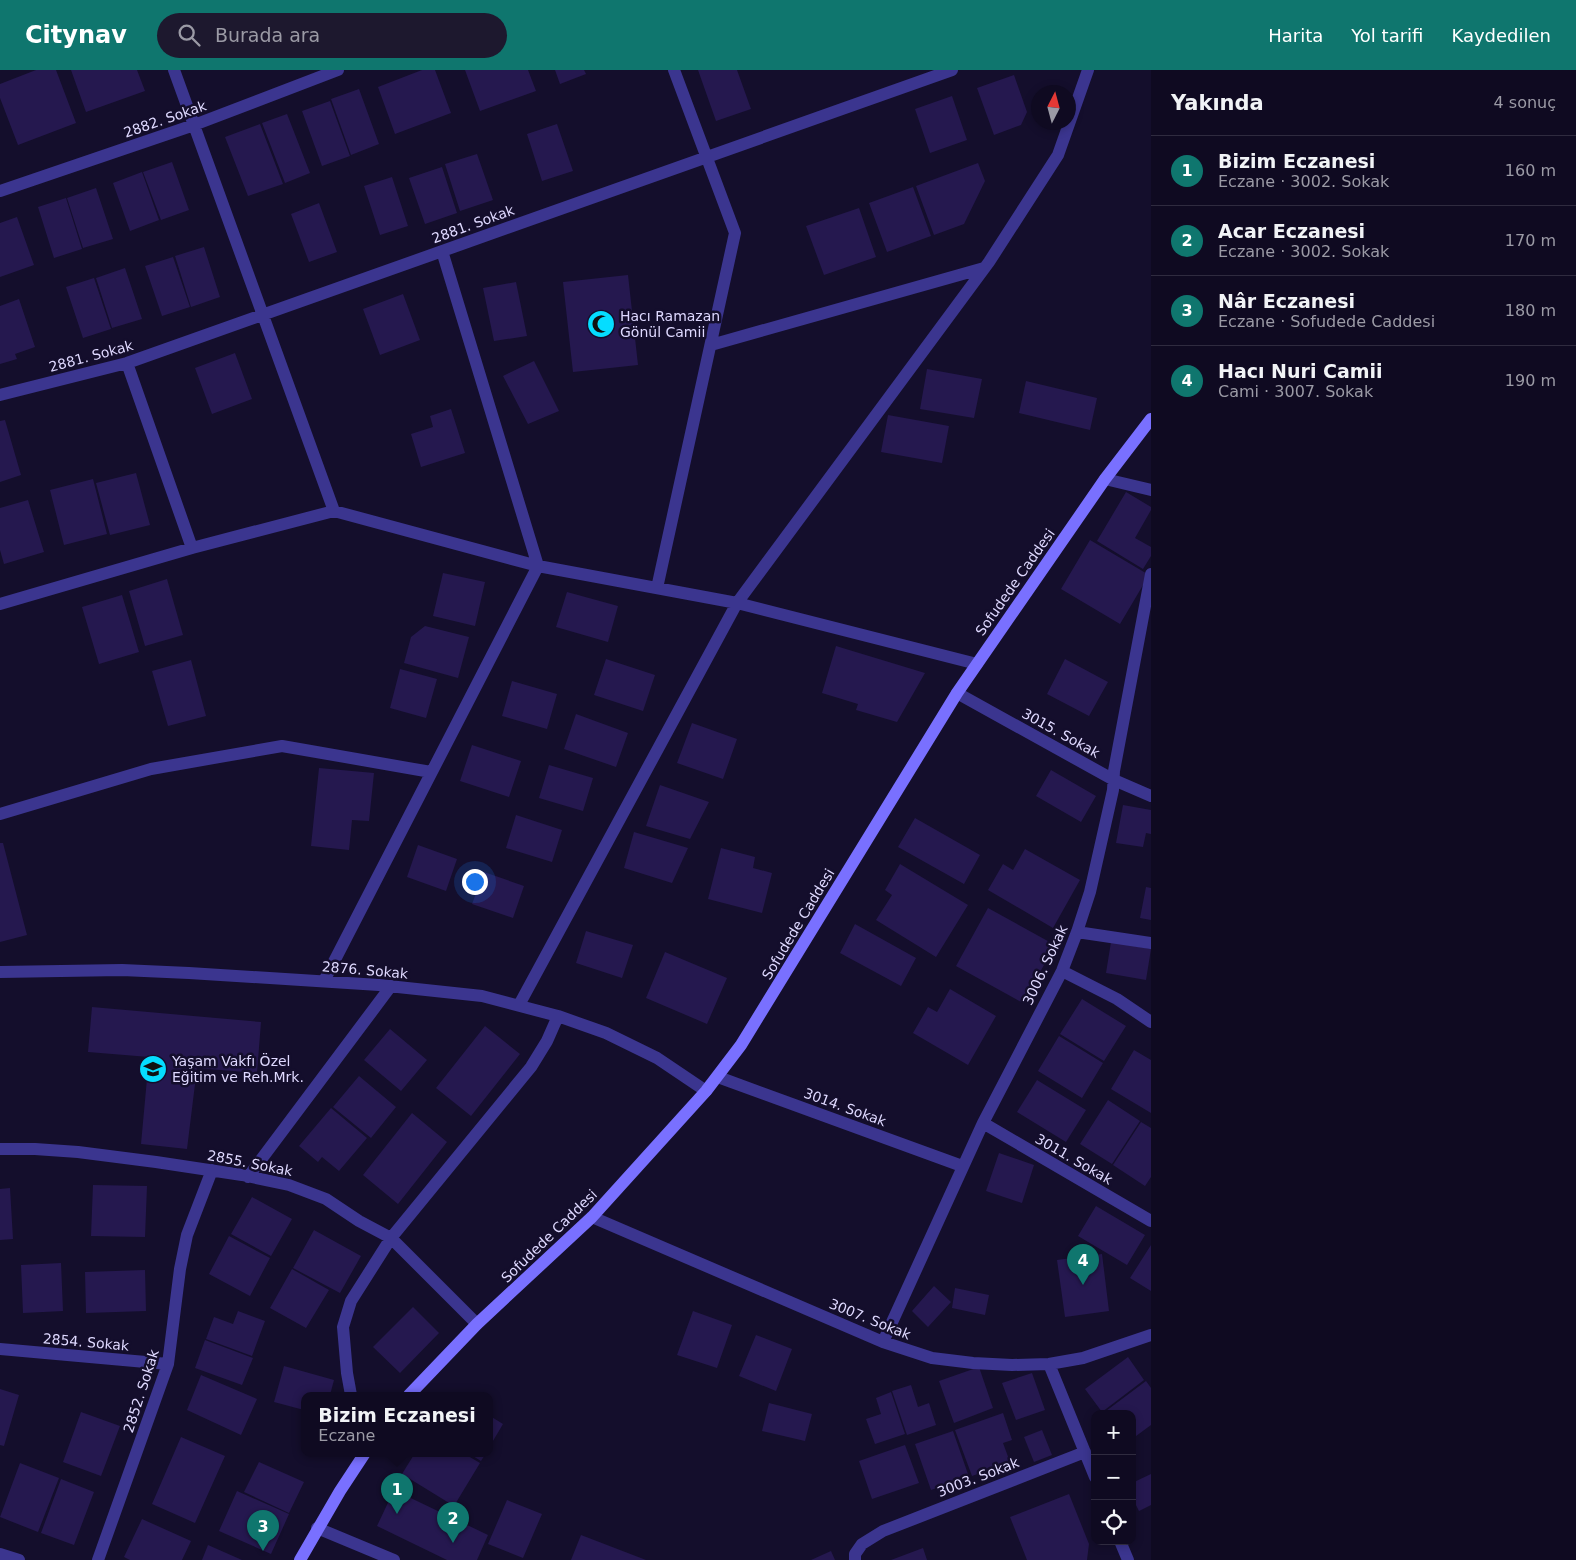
<!DOCTYPE html>
<html lang="tr">
<head>
<meta charset="utf-8">
<style>
  :root { --surface:#0f0a21; --page:#1d182e; --text:#f1f3f6; --muted:#9b9aa5; --line:#2f2b3f; --accent:#0f766e }
  body { margin:0; font-family:"DejaVu Sans",sans-serif; background:var(--page); color:var(--text) }
  .controls { position:absolute; right:15px; bottom:15px; display:grid; overflow:hidden; border-radius:10px; box-shadow:0 2px 8px #0003 }
  .controls button { width:45px; height:45px; display:grid; place-items:center; padding:0; border:0; border-bottom:1px solid var(--line); background:var(--surface); color:var(--text); font:25px sans-serif }
  .compass { position:absolute; left:1031px; top:15px; width:45px; height:45px; border-radius:50%; background:var(--surface); box-shadow:0 2px 8px #0003; rotate:6deg }
  .you { position:absolute; left:474px; top:811px; width:18px; height:18px; margin:-12px; border:4px solid #fff; border-radius:50%; background:#1a73e8; box-shadow:0 0 0 8px #1a73e833 }
  .badge { display:grid; place-items:center; width:32px; height:32px; border-radius:50%; background:var(--accent); color:#fff; font-size:16px; font-weight:700 }
  .pin { position:absolute; translate:-50% -41px; filter:drop-shadow(0 1px 2px #0008) }
  .pin::after { content:''; position:absolute; top:26px; width:18px; height:15px; background:inherit; clip-path:polygon(0 0,100% 0,50% 100%) }
  .popup { position:absolute; left:301px; top:1322px; width:192px; height:65px; box-sizing:border-box; display:grid; place-content:center; border-radius:10px; background:var(--surface); filter:drop-shadow(0 1px 4px #0005); font-size:16px; white-space:nowrap; color:var(--muted) }
  .popup b { font-size:19px; color:var(--text) }
  .popup::after { content:''; position:absolute; left:50%; top:100%; margin-left:-10px; border:10px solid transparent; border-top-color:var(--surface) }
  .list { margin:0; padding:0; list-style:none }
  h2 { display:flex; justify-content:space-between; align-items:center; height:65px; margin:0; padding:0 20px; font-size:21px }
  h2 small { font-size:16px; font-weight:400; color:var(--muted) }
  .list li { display:grid; grid-template-columns:32px 1fr auto; gap:15px; align-items:center; box-sizing:border-box; height:70px; padding:0 20px; border-top:1px solid var(--line) }
  .list b { display:block; font-size:19px; white-space:nowrap }
  .list p { margin:0; font-size:16px; white-space:nowrap; color:var(--muted) }
  .list em { font-size:16px; font-style:normal; color:var(--muted) }
  .icon { flex:none; width:28px; height:28px; fill:none; stroke:currentColor; stroke-width:2; stroke-linecap:round; stroke-linejoin:round }
  .map { position:relative; flex:none; width:1151px; height:1490px; overflow:hidden }
  header { display:flex; align-items:center; gap:30px; box-sizing:border-box; height:70px; padding:0 25px; background:var(--accent); color:#fff }
  header strong { font-size:24px }
  nav { display:flex; gap:28px; margin-inline-start:auto; font-size:18px }
  .search { width:350px; height:45px; background:var(--page); display:flex; align-items:center; gap:12px; box-sizing:border-box; padding:0 18px; border-radius:28px; color:var(--muted); font-size:19px }
  main { display:flex }
  aside { flex:1; background:var(--surface) }
  .map>svg:first-child { display:block }
  .building { fill:#25184f }
  .lines { fill:none; stroke-linecap:round; stroke-linejoin:round }
  .street { stroke:#3b358f; stroke-width:12 }
  .secondary { stroke:#7970ff; stroke-width:12 }
  .labels { text-anchor:middle; dominant-baseline:central; stroke-width:5; stroke-linejoin:round; paint-order:stroke }
  .street-label { font-size:14px; fill:#dfd9ff; stroke:#140e2c }
  .poi-label { font-size:14px; fill:#dfd9ff; stroke:#140e2c; text-anchor:start }
</style>
</head>
<body>
<header>
<strong>Citynav</strong>
<div class="search"><svg class="icon" aria-label="search" viewBox="0 0 24 24"><circle cx="10" cy="10" r="6"/><path d="M15 15l6 6"/></svg>Burada ara</div>
<nav><a>Harita</a><a>Yol tarifi</a><a>Kaydedilen</a></nav>
</header>
<main>
<div class="map">
<svg width="1151" height="1490" viewBox="0 0 1151 1490">
  <rect width="100%" height="100%" fill="#140e2c"/>
  <path class="building" d="M36,0h20l20,53 -58,22 -18,-47v-14z
    M71,0h66l8,21 -59,21z
    M422,0h13l16,43 -56,21 -17,-47z
    M465,0h63l8,21 -56,20z
    M555,0h29l2,4 -26,10z
    M698,0h39l14,39 -35,12z
    M1014,5l13,37 -6,13 -27,10 -17,-47z
    M359,19l20,55 -28,11 -20,-56z
    M952,26l15,44 -37,13 -15,-44z
    M330,31l20,55 -28,10 -20,-55z
    M287,44l23,59 -25,10 -23,-60z
    M260,54l23,60 -35,12 -23,-59z
    M557,54l16,47 -31,10 -15,-47z
    M477,84l16,46 -33,11 -15,-47z
    M172,92l17,48 -28,10 -18,-48z
    M978,93l7,18 -21,43 -30,11 -18,-49z
    M442,97l15,46 -32,11 -16,-46z
    M142,102l17,48 -29,11 -17,-48z
    M392,107l16,49 -28,9 -16,-49z
    M913,117l18,49 -44,16 -18,-49z
    M96,118l17,51 -30,9 -16,-50z
    M66,128l16,51 -28,9 -16,-51z
    M319,133l18,49 -28,10 -18,-48z
    M859,138l17,49 -52,18 -18,-49z
    M17,147l17,48 -34,12v-54z
    M204,177l16,50 -29,10 -16,-51z
    M173,187l17,50 -28,9 -17,-50z
    M125,198l17,51 -30,9 -16,-50z
    M628,205l10,90 -65,7 -10,-90z
    M94,208l17,51 -28,9 -17,-51z
    M516,212l11,54 -33,5 -11,-53z
    M403,224l17,46 -40,15 -17,-46z
    M19,229l16,48 -20,7 2,5 -17,5v-58z
    M235,283l17,46 -40,15 -17,-46z
    M534,291l25,50 -31,13 -25,-48z
    M927,299l55,10 -8,39 -54,-9z
    M1026,311l71,17 -7,32 -71,-17z
    M451,339l14,44 -44,14 -10,-33 22,-7 -3,-11z
    M888,345l61,11 -7,37 -61,-11z
    M5,350l16,55 -21,7v-61z
    M136,403l14,52 -40,10 -14,-52z
    M93,409l14,55 -43,11 -14,-55z
    M1126,422l25,15v3l-16,28 16,9v9l-8,13 -46,-28z
    M28,430l16,52 -40,12 -4,-14v-42z
    M1090,470l59,35 -29,49 -59,-35z
    M443,503l42,9 -10,44 -42,-10z
    M167,509l16,56 -38,11 -16,-55z
    M567,522l51,14 -10,36 -52,-15z
    M122,525l17,57 -40,12 -17,-57z
    M425,556l44,11 -11,41 -54,-15 7,-26z
    M836,576l89,27 -28,49 -41,-12 2,-6 -36,-11z
    M606,589l49,16 -12,36 -49,-16z
    M1065,589l43,23 -19,34 -42,-22z
    M191,590l15,56 -38,10 -16,-55z
    M400,599l37,10 -11,39 -36,-10z
    M512,611l45,13 -10,35 -45,-13z
    M576,644l52,19 -12,34 -52,-18z
    M692,653l45,16 -14,40 -46,-16z
    M472,675l49,16 -12,36 -49,-16z
    M549,695l44,13 -10,33 -44,-13z
    M319,698l55,5 -5,48 -17,-1 -3,30 -38,-4z
    M1051,700l45,26 -15,26 -45,-26z
    M660,715l49,17 -19,37 -44,-13z
    M1123,735l28,5v24l-5,-1 -3,14 -27,-4z
    M516,745l46,15 -10,32 -46,-14z
    M915,748l65,37 -16,29 -66,-37z
    M634,762l54,16 -16,35 -48,-15z
    M0,773h3l24,92 -27,7z
    M418,775l39,14 -11,32 -39,-14z
    M721,778l34,9 -2,11 19,5 -10,40 -54,-14z
    M1025,779l55,31 -27,48 -65,-38 15,-26 10,6z
    M900,794l68,41 -32,52 -60,-37 16,-25 -7,-5z
    M484,802l40,14 -11,32 -41,-14z
    M1146,817l5,1v32l-11,-2z
    M988,838l67,37 -32,58 -67,-37z
    M855,854l61,34 -15,28 -61,-33z
    M586,861l47,14 -11,33 -46,-15z
    M1111,872l40,7 -5,31 -40,-7z
    M665,882l62,26 -20,46 -61,-26z
    M950,919l46,27 -28,49 -55,-32 15,-26 9,5z
    M1082,929l44,27 -22,35 -44,-27z
    M92,937l169,15 -4,51 -60,-5 -10,81 -46,-5 8,-87 -61,-5z
    M485,956l35,28 -49,62 -35,-28z
    M390,959l37,31 -26,31 -37,-31z
    M1059,966l44,27 -21,35 -44,-27z
    M1134,980l17,10v53l-40,-24z
    M359,1006l37,31 -25,31 -38,-31z
    M1037,1010l49,30 -20,32 -49,-30z
    M1108,1030l32,21 -28,43 -32,-20z
    M331,1038l36,30 -28,33 -17,-14 -4,5 -19,-16z
    M412,1043l35,29 -49,62 -35,-29z
    M1141,1052l10,6v49l-6,9 -32,-21z
    M999,1083l35,12 -12,38 -36,-12z
    M93,1115l54,1 -2,51 -54,-1z
    M10,1118l3,51 -13,1v-51z
    M252,1127l40,22 -21,37 -40,-22z
    M1096,1136l49,29 -18,30 -49,-29z
    M314,1160l47,26 -21,37 -47,-25z
    M229,1166l41,22 -20,38 -41,-22z
    M1151,1175v46l-21,-13z
    M1102,1184l7,57 -44,6 -8,-57z
    M61,1193l2,48 -40,2 -2,-48z
    M292,1199l37,21 -23,38 -36,-20z
    M145,1200l1,41 -60,2 -1,-41z
    M934,1216l17,16 -23,25 -16,-16z
    M955,1218l34,7 -4,20 -33,-7z
    M413,1237l26,26 -39,40 -27,-26z
    M238,1241l27,10 -13,35 -46,-17 8,-22 19,7z
    M693,1241l39,14 -15,43 -40,-13z
    M756,1265l36,14 -16,42 -37,-15z
    M205,1270l48,18 -11,27 -47,-17z
    M1128,1287l16,23 -42,32 -17,-23z
    M284,1296l50,14 -4,15h-26v15l-30,-8z
    M979,1297l14,41 -39,15 -15,-42z
    M1032,1303l13,37 -29,10 -14,-37z
    M201,1305l56,24 -16,36 -54,-25z
    M1146,1311l5,7v37l-19,14v-25h-30z
    M911,1315l7,22 11,-4 7,22 -29,10 -15,-44z
    M0,1319l19,6 -15,51 -4,-1z
    M891,1322l14,42 -30,10 -9,-25 15,-5 -5,-16z
    M769,1333l43,11 -7,27 -43,-10z
    M81,1342l39,14 -19,50 -38,-14z
    M1003,1343l9,27 -9,3 7,19 -38,14 -17,-46z
    M490,1346l13,8 -13,22z
    M1042,1360l10,25 -18,7 -10,-25z
    M953,1361l16,46 -38,13 -16,-46z
    M181,1367l44,19 -30,67 -43,-19z
    M905,1375l14,38 -47,16 -13,-38z
    M415,1383h48l17,10 -26,43 -52,-32z
    M468,1383h18l-5,8z
    M259,1392l45,20 -15,31 -45,-21z
    M20,1393l39,15 -21,54 -38,-15z
    M1151,1404v31l-12,6 -7,-14v-14z
    M61,1409l33,13 -20,53 -33,-12z
    M394,1420l94,45 -11,25h-30l-70,-34z
    M237,1421l52,23 -18,40 -52,-23z
    M1069,1424l20,50 -2,16h-60l-17,-43z
    M507,1430l35,14 -19,44 -35,-14z
    M142,1449l49,22 -9,19h-52l-6,-3z
    M581,1465l65,25h-75z
    M208,1475l34,15h-40z
    M923,1478l4,12h-36z
    M831,1481l4,9h-24z"/>
  <g class="lines">
    <path class="street" d="M174,0l160,441
      M0,121l194,-66 144,-55
      M711,275l273,-77
      M127,293l65,185
      M0,325l127,-32 825,-293
      M1105,409l46,11
      M657,518l78,-355 -61,-163
      M0,534l192,-56 142,-37 204,55 199,37 240,61
      M957,623l157,87 37,16
      M0,744l151,-45 131,-23 149,26
      M1077,862l74,11
      M1062,901l55,28 34,23
      M0,902l122,-2 67,3 190,12 103,11 76,20 48,17 51,25 49,33
      M324,911l214,-415 -96,-315
      M519,935l218,-402 252,-341 69,-107 30,-85
      M718,1007l244,89
      M983,1053l168,98
      M0,1079h35l43,3 78,10 86,13 47,10 37,14 33,22 32,17 86,86
      M248,1107l143,-191
      M592,1147l291,125 49,16 41,5 39,2 37,-1 34,-6 68,-23
      M883,1272l100,-219 79,-152 15,-39 13,-40 23,-102 1,-19 37,-197
      M0,1279l168,15
      M1049,1294l46,113
      M351,1325l-4,-22 -4,-46 8,-26 40,-63 140,-171 16,-26 11,-25
      M317,1458l77,32
      M1120,1471l8,19
      M0,1484l19,6
      M98,1490l70,-196 12,-95 7,-34 25,-65
      M855,1490v-6l7,-10 21,-13 202,-79"/>
    <path class="secondary" d="M409,1325l68,-71 115,-107 114,-126 35,-46 216,-352 148,-214 46,-60
      M300,1490l40,-69 25,-38"/>
  </g>
  <defs>
    <g id="mosque-disc" transform="scale(1.4375)"><circle r="9.5" fill="#05ddff" stroke="#140e2c"/><path d="M3.5-4.9A6 6 0 1 0 3.5 4.9A5 5 0 1 1 3.5-4.9Z" fill="#111"/></g>
    <g id="school-disc" transform="scale(1.4375)"><circle r="9.5" fill="#05ddff" stroke="#140e2c"/><path d="M0-5L7-2L0 1L-7-2ZM-4 1L0 2.5L4 1V4Q0 6-4 4Z" fill="#111"/></g>
  </defs>
  <g fill-rule="evenodd">
    <use href="#mosque-disc" x="601" y="254"/>
    <use href="#school-disc" x="153" y="999"/>
  </g>
  <g class="labels">
    <g class="street-label">
      <text transform="translate(165 49) rotate(-19)">2882. Sokak</text>
      <text transform="translate(473 154) rotate(-20)">2881. Sokak</text>
      <text transform="translate(91 286) rotate(-15)">2881. Sokak</text>
      <text transform="translate(1015 512) rotate(-55)">Sofudede Caddesi</text>
      <text transform="translate(1061 663) rotate(29)">3015. Sokak</text>
      <text transform="translate(798 854) rotate(-59)">Sofudede Caddesi</text>
      <text transform="translate(1045 895) rotate(-65)">3006. Sokak</text>
      <text transform="translate(365 900) rotate(5)">2876. Sokak</text>
      <text transform="translate(845 1037) rotate(20)">3014. Sokak</text>
      <text transform="translate(1074 1089) rotate(30)">3011. Sokak</text>
      <text transform="translate(250 1093) rotate(11)">2855. Sokak</text>
      <text transform="translate(549 1166) rotate(-44)">Sofudede Caddesi</text>
      <text transform="translate(870 1249) rotate(22)">3007. Sokak</text>
      <text transform="translate(86 1272) rotate(5)">2854. Sokak</text>
      <text transform="translate(141 1321) rotate(-72)">2852. Sokak</text>
      <text transform="translate(978 1407) rotate(-21)">3003. Sokak</text>
    </g>
    <g class="poi-label">
      <text x="620" y="246">Hacı Ramazan<tspan x="620" dy="16">Gönül Camii</tspan></text>
      <text x="172" y="991">Yaşam Vakfı Özel<tspan x="172" dy="16">Eğitim ve Reh.Mrk.</tspan></text>
    </g>
  </g>
</svg>
<div class="controls">
<button>+</button>
<button>−</button>
<button><svg class="icon" aria-label="locate" viewBox="0 0 24 24"><circle cx="12" cy="12" r="6"/><path d="M12 2v4M12 18v4M2 12h4M18 12h4"/></svg></button>
</div>
<svg class="compass" viewBox="-18 -18 36 36"><path d="M0-13l5 13h-10z" fill="#e53935"/><path d="M0 13l5-13h-10z" fill="#9b9aa5"/></svg>
<div class="you"></div>
<div class="pin badge" style="left:397px;top:1444px">1</div>
<div class="popup"><b>Bizim Eczanesi</b>Eczane</div>
<div class="pin badge" style="left:453px;top:1473px">2</div>
<div class="pin badge" style="left:263px;top:1481px">3</div>
<div class="pin badge" style="left:1083px;top:1215px">4</div>
</div>
<aside>
<h2>Yakında<small>4 sonuç</small></h2>
<ul class="list">
<li><span class="badge">1</span><div><b>Bizim Eczanesi</b><p>Eczane · 3002. Sokak</p></div><em>160 m</em></li>
<li><span class="badge">2</span><div><b>Acar Eczanesi</b><p>Eczane · 3002. Sokak</p></div><em>170 m</em></li>
<li><span class="badge">3</span><div><b>Nâr Eczanesi</b><p>Eczane · Sofudede Caddesi</p></div><em>180 m</em></li>
<li><span class="badge">4</span><div><b>Hacı Nuri Camii</b><p>Cami · 3007. Sokak</p></div><em>190 m</em></li>
</ul>
</aside>
</main>
</body>
</html>
